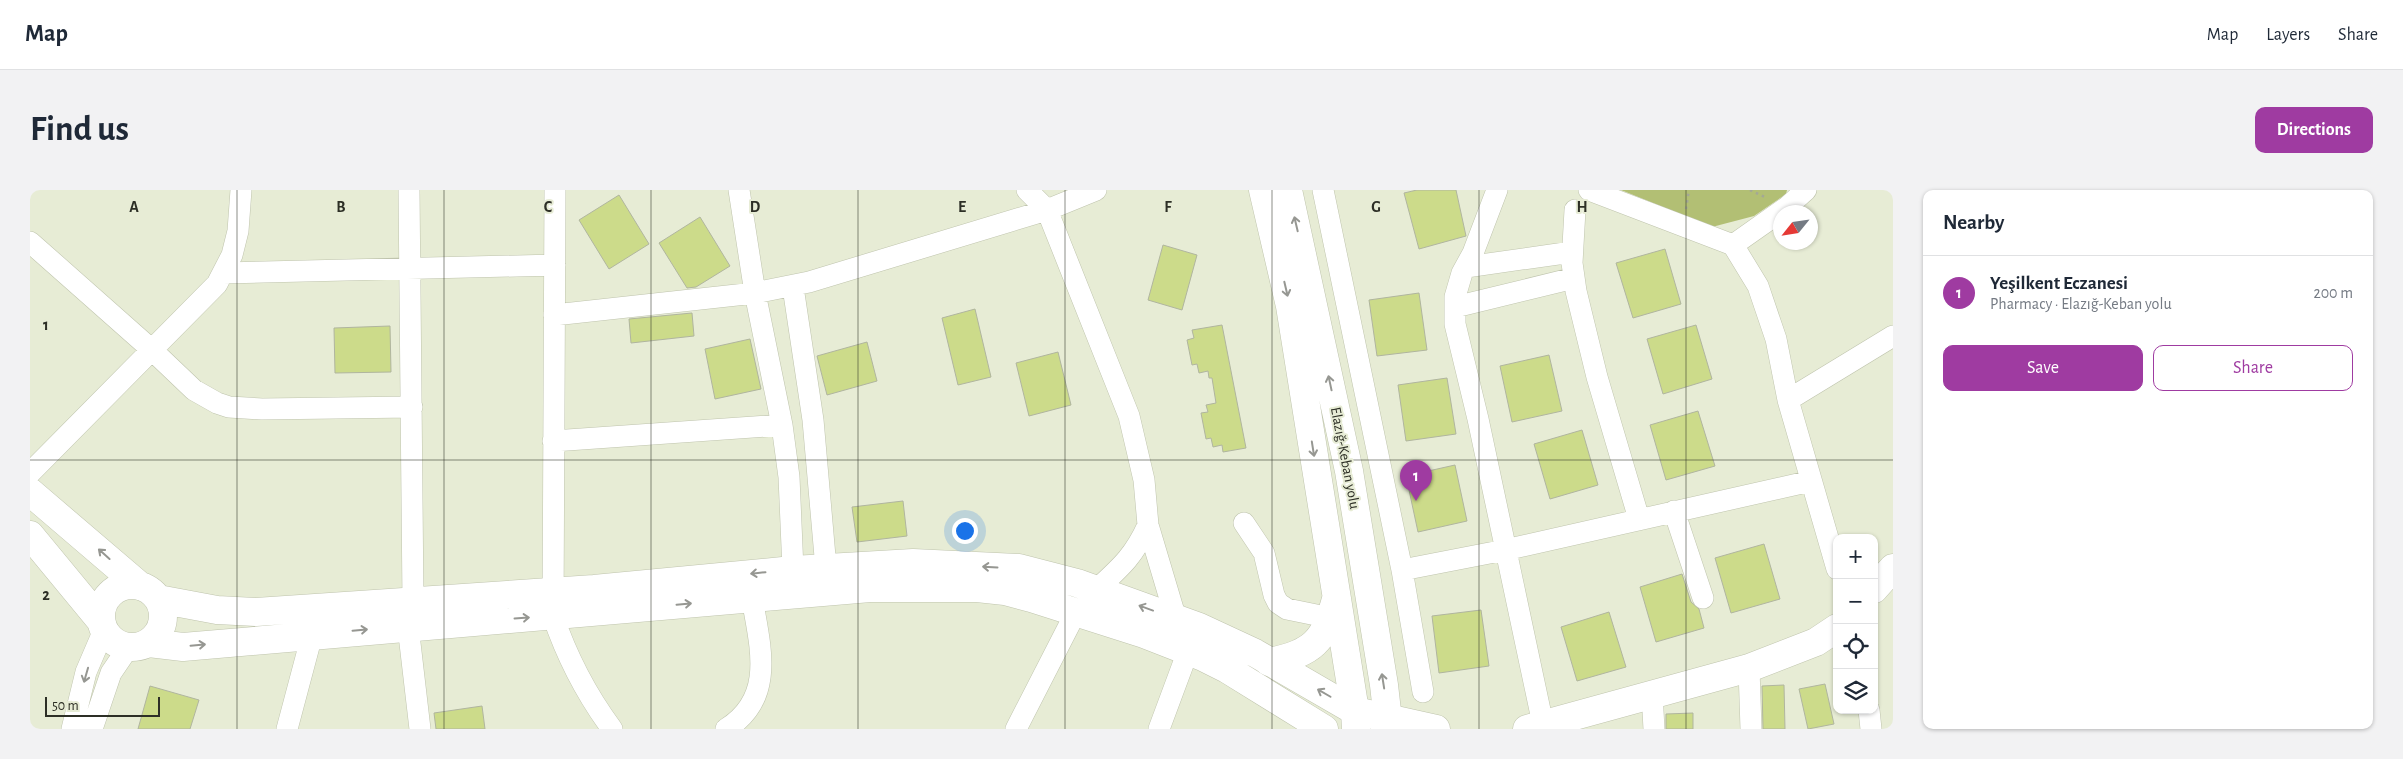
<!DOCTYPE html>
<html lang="en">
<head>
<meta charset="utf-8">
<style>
  :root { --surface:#fff; --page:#f2f2f3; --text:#1f2937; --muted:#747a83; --line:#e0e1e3; --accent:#9f3ba1 }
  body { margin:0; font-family:"Alegreya Sans",sans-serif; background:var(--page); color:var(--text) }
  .controls { position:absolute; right:15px; bottom:15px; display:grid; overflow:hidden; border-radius:10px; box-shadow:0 1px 4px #0004 }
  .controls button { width:45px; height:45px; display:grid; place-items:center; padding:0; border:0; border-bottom:1px solid var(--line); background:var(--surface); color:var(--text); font:25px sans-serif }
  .compass { position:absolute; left:1743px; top:15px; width:45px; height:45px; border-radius:50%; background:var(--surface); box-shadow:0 1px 4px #0004; rotate:240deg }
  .scale { position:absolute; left:15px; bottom:12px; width:115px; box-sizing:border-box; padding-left:5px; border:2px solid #2d2f26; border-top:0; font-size:14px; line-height:18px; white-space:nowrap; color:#2d2f26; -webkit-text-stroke:4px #e7ecd5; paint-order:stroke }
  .you { position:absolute; left:934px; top:340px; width:18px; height:18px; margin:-12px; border:4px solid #fff; border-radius:50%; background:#1a73e8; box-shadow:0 0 0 8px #1a73e833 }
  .badge { display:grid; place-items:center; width:32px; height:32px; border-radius:50%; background:var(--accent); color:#fff; font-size:16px; font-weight:700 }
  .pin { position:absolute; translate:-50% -41px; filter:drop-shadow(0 1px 2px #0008) }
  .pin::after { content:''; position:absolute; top:26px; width:18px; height:15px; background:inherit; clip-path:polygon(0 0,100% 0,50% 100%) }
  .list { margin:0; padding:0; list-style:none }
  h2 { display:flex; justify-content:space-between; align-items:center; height:65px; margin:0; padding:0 20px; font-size:21px }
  h2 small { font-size:16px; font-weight:400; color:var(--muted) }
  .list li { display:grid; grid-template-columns:32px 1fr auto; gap:15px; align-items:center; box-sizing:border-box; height:75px; padding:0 20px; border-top:1px solid var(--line) }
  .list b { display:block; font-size:19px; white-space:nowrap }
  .list p { margin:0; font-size:16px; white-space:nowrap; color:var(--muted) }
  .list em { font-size:16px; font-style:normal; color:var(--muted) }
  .actions { display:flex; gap:10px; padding:15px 20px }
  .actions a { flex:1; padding:11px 0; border:1px solid var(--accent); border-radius:10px; text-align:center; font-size:18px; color:var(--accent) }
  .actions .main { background:var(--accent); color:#fff }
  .icon { flex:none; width:28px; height:28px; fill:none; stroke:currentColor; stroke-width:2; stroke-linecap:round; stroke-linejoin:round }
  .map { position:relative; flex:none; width:1863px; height:539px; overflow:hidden; border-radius:10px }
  header { display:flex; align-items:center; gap:30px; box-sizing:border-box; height:70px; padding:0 25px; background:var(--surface); border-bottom:1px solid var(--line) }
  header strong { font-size:24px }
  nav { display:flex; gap:28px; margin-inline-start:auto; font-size:18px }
  .intro { display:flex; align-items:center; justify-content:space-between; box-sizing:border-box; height:120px; padding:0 30px }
  h1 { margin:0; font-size:35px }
  .button { padding:12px 22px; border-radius:10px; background:var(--accent); color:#fff; font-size:18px; font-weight:700 }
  main { display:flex; gap:30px; padding:0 30px }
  aside { flex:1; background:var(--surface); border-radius:10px; box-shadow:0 1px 4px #0004 }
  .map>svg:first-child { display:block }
  .green { fill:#b2bf74 }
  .building { fill:#ccdb8a; stroke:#b0b59f }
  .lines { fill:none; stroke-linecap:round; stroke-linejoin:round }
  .minor-casing { stroke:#bfc4ad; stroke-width:22 }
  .major-casing { stroke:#bfc4ad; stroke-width:29 }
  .highway-casing { stroke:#bfc4ad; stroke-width:29 }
  .path { stroke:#a4a896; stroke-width:2.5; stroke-dasharray:2.5 4; stroke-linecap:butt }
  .minor { stroke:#fff; stroke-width:21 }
  .major { stroke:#fff; stroke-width:28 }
  .highway { stroke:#fff; stroke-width:28 }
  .oneway { stroke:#969792 }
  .grid { fill:none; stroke:#2d2f26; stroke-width:1; stroke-opacity:0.55 }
  .labels { text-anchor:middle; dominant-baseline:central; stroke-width:4; stroke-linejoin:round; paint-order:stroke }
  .street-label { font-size:15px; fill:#2d2f26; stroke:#e7ecd5 }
  .grid-label { font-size:16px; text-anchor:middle; font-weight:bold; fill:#2d2f26; stroke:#e7ecd5; stroke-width:4; stroke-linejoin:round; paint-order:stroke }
</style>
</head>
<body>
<header>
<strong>Map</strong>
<nav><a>Map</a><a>Layers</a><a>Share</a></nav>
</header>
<div class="intro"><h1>Find us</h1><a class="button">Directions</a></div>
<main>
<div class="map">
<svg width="1863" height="539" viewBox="0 0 1863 539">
  <rect width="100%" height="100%" fill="#e7ecd5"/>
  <path class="green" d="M1591,0h166l-1,4 -32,22 -42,11z"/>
  <path class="building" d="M1387,0h39l10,46 -47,13 -15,-56z
    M589,5l30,49 -40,25 -30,-49z
    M670,27l30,49 -34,21 -9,1 -28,-45z
    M1133,55l34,10 -15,55 -34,-10z
    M1635,59l16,55 -48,14 -17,-55z
    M1389,103l8,57 -50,6 -8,-56z
    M945,119l16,68 -33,8 -16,-67z
    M662,123l2,23 -63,7 -2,-24z
    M1192,135l24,123 -23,4 -1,-7 -9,2 -2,-9 -5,1 -5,-26 7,-1 -2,-7 10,-2 -4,-25h-3l-1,-7 -9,2 -2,-9 -5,1 -5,-25 7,-2 -2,-8z
    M1666,135l16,54 -49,15 -16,-55z
    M360,136l1,46 -56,1 -1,-45z
    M720,149l11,50 -46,10 -10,-50z
    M837,152l10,39 -50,14 -10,-39z
    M1028,162l13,53 -42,11 -13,-53z
    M1519,165l13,56 -50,11 -12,-56z
    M1417,188l9,56 -50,7 -8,-56z
    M1668,221l17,55 -49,14 -16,-55z
    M1552,240l16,55 -48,14 -16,-55z
    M1425,275l12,56 -49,11 -12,-56z
    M873,311l4,35 -50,6 -5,-35z
    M1734,354l16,55 -49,14 -16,-55z
    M1652,384l9,28 8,7 5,19 -48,14 -16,-55z
    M1451,420l8,56 -50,7 -7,-57z
    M1579,422l17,55 -49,14 -16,-54z
    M1795,494l9,40 -26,5 -9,-40z
    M1754,495l1,44h-22l-1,-43z
    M120,496l49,14 -9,29h-52z
    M452,516l3,23h-49l-2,-16z
    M1663,523v16h-27v-15z"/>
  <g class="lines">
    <g class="minor-casing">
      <path id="minor" d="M379,0l4,411
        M525,0l-2,426c14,41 33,78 59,113
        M709,0l16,103 54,-11 238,-72 49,-20
        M997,0l20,20 82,206 15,64 4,45
        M1293,0l79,380 21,122
        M1467,0l-24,63 -11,20 -7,24v27l23,95 66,310
        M1559,0l144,55 25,41 18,53 12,61 49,169
        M1545,20l-3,53 4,28 21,86 42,142
        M0,52l122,108 42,40 23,13 12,4 33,2 150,-2
        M1703,55l54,-38 19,-17
        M1436,77l106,-15
        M193,83l332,-8
        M763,97l20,133 13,148
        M1425,117l119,-29
        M524,125l201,-22 27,132 7,52 4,93
        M1758,210l105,-64
        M523,251l229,-16
        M0,283l187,-189 15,-29 6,-24 3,-41
        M1644,321l29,87
        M1214,333l20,30 10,42 4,8 9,6 44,9
        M1372,380l103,-20 306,-69
        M1066,400c25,-23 38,-34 52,-65l28,94
        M378,436l12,103
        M1719,478l2,61
        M1622,503l2,36
        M1839,520l2,19
        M42,539l14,-57 18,-42
        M62,539l19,-56 17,-25
        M257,539l25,-94
        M696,539c50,-31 34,-83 26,-131
        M986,539l60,-117
        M1129,539l29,-78"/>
    </g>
    <g class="major-casing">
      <path id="major" d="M0,302l110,94
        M0,345l71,86
        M71 426a31 31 0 1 1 62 0a31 31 0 1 1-62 0Z
        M1844,399l19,-21
        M128,409l59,11 39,2 338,-23 199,-19 120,-7 106,5 58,15 122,44 56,26 100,58 81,18
        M119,453l34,4 687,-59h107l28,3 26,7 113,36 59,23 24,12 97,60
        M1497,539l222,-61 67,-26 21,-14"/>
    </g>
    <g class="highway-casing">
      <path id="highway" d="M1233,0l27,116 65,405 1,18
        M1258,0l61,281 35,214 5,44
        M1239,472c43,-8 56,-21 67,-63"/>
    </g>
    <path class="path" d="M1720,0l17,8
      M1656,19l3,-19"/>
    <use href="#minor" class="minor"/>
    <use href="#major" class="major"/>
    <use href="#highway" class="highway"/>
  </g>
  <defs><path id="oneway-shaft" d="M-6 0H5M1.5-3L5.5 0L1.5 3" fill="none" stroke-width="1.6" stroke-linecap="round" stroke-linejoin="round" transform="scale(1.25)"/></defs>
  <g class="oneway">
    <use href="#oneway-shaft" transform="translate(1266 34) rotate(-103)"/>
    <use href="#oneway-shaft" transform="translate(1256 99) rotate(77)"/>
    <use href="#oneway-shaft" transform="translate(1300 193) rotate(-102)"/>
    <use href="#oneway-shaft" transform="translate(1283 259) rotate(81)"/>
    <use href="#oneway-shaft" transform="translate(74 364) rotate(-138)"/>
    <use href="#oneway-shaft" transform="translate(960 377) rotate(-177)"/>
    <use href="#oneway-shaft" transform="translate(728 383) rotate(174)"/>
    <use href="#oneway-shaft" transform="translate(654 414) rotate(-5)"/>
    <use href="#oneway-shaft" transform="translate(1116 418) rotate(-160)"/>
    <use href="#oneway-shaft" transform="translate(492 428) rotate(-4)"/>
    <use href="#oneway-shaft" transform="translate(330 440) rotate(-5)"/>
    <use href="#oneway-shaft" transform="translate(168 455) rotate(-5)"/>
    <use href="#oneway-shaft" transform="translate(56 485) rotate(106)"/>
    <use href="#oneway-shaft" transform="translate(1353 491) rotate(-99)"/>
    <use href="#oneway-shaft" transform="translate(1294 503) rotate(-150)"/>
  </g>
  <path class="grid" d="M207,0v539M414,0v539M621,0v539M828,0v539M1035,0v539M1242,0v539M1449,0v539M1656,0v539M0,270h1863"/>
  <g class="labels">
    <g class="street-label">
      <text transform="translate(1315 268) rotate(79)">Elazığ-Keban yolu</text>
    </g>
  </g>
  <g class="grid-label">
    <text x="104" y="22">A</text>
    <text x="311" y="22">B</text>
    <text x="518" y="22">C</text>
    <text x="725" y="22">D</text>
    <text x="932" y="22">E</text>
    <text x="1138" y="22">F</text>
    <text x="1346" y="22">G</text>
    <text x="1552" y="22">H</text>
    <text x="16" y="140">1</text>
    <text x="16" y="410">2</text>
  </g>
</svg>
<div class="controls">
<button>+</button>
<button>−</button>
<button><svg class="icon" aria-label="locate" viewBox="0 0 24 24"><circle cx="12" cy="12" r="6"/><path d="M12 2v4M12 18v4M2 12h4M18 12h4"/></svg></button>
<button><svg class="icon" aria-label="layers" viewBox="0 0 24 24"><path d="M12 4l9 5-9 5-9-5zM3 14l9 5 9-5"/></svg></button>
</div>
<svg class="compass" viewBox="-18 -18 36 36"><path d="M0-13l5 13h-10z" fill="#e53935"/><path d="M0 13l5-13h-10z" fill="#747a83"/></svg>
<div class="scale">50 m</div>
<div class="you"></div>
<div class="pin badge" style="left:1386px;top:311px">1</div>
</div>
<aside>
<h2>Nearby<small></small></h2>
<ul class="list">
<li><span class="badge">1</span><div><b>Yeşilkent Eczanesi</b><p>Pharmacy · Elazığ-Keban yolu</p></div><em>200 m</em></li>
</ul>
<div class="actions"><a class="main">Save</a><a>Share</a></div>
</aside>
</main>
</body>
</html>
